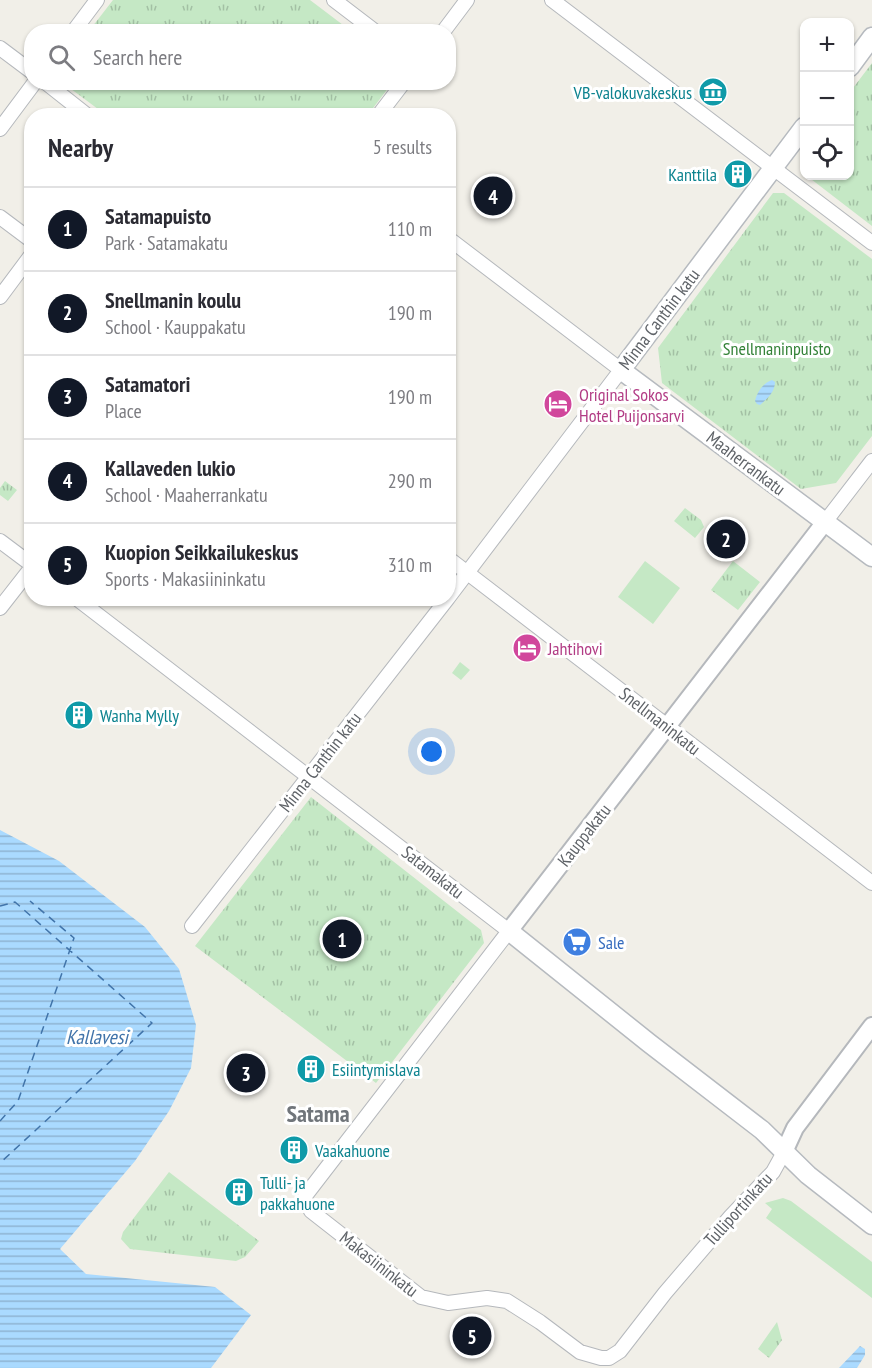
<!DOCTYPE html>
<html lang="en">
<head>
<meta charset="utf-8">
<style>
  :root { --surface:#fff; --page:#f7f7f7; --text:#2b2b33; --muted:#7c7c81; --line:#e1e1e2; --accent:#111827 }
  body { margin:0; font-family:"PT Sans Narrow",sans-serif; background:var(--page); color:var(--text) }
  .controls { position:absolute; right:18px; top:18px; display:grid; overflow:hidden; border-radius:12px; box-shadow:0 2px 4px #0004 }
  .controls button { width:54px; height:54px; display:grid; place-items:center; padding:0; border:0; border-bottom:2px solid var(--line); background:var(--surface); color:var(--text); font:30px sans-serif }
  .you { position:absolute; left:432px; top:752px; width:21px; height:21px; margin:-15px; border:4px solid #fff; border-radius:50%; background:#1a73e8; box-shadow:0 0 0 9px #1a73e833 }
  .badge { display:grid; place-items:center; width:39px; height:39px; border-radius:50%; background:var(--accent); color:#fff; font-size:20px; font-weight:700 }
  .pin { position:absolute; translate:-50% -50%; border:3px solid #fff; box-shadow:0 2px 6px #0006 }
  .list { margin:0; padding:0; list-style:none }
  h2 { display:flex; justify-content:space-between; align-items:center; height:78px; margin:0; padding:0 24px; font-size:26px }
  h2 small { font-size:20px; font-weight:400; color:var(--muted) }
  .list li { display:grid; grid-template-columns:39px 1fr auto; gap:18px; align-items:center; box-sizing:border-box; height:84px; padding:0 24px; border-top:2px solid var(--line) }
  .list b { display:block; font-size:22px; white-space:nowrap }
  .list p { margin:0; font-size:20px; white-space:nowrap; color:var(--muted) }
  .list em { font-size:20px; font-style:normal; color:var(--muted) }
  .icon { flex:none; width:33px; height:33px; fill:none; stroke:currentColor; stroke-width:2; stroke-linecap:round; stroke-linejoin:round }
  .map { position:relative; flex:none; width:872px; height:1368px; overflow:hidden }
  .search { position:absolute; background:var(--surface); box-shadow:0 2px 4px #0004; left:24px; top:24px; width:432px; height:66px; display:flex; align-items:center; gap:15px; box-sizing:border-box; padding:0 21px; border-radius:24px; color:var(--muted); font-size:22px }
  .panel { position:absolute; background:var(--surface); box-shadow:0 2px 4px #0004; left:24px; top:108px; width:432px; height:498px; border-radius:24px }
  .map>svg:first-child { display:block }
  .grass { fill:#c5e8c5 }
  .park { fill:url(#park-tufts) }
  .water { fill:url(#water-rules) }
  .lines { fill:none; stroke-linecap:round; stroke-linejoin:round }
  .ferry { stroke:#4174aa; stroke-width:1.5; stroke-dasharray:8 6; stroke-linecap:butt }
  .minor-casing { stroke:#b5b8bc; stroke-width:16 }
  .tertiary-casing { stroke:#b5b8bc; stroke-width:20 }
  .secondary-casing { stroke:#b6babf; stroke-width:21 }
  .minor { stroke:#fff; stroke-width:14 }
  .tertiary { stroke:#fff; stroke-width:16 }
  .secondary { stroke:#fff; stroke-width:18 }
  .labels { text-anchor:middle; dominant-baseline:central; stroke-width:6; stroke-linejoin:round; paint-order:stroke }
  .culture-label { font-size:18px; fill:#0d838f; stroke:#fff; text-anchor:start }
  .street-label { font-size:18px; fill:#5f6368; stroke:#fff }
  .park-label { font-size:18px; fill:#348238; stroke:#fff }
  .hotel-label { font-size:18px; fill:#b23c85; stroke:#fff; text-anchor:start }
  .shop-label { font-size:18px; fill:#366cbe; stroke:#fff; text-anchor:start }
  .water-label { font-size:20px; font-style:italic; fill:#4174aa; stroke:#fff }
  .district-label { font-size:24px; font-weight:bold; fill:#70757a; stroke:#fff }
</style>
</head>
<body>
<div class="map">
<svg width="872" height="1368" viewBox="0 0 872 1368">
  <defs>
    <pattern id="park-tufts" width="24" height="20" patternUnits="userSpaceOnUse" patternTransform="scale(1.5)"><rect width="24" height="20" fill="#c5e8c5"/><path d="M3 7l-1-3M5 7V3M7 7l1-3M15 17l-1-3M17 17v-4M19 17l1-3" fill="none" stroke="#a3c0a4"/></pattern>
    <pattern id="water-rules" width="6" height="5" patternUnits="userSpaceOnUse" patternTransform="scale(1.5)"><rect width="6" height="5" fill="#aadaff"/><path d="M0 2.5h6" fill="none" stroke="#8eb4d2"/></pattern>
  </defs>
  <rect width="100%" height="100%" fill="#f1efe8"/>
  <path class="grass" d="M645,561l35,27 -27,36 -35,-27z
    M783,1198l8,3 81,61v36l-106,-80 6,-9 -7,-6z"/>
  <path class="park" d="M113,0h197l41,31h-262z
    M872,63v163l-65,-50h43v-84z
    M63,83h329l-25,33 -261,-1z
    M773,193h11l88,66v177l-36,47 -35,6 -139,-106 -4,-35z
    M5,481l12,9 -9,11 -8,-6v-7z
    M685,508l16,12 3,7 -9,11 -21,-17z
    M733,561l27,21 -22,28 -27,-20z
    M460,662l10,8 -9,10 -9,-7z
    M311,797l170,133 3,13 -108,140 -181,-137z
    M169,1172l90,69 -14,16 -9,4 -106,-12 -9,-10 2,-7z
    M777,1322l5,18 -13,18 -11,-9z"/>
  <path class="water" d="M772,380l3,2c0,10 -8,17 -15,23l-3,-1 -2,-3c2,-9 8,-18 17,-21z
    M0,830l59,31 86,66 34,42 17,56 -5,43 -22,43 -34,50 -75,88 26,25 129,13 36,28 -40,53h-211z
    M860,1346l5,3v6l-8,13h-18z"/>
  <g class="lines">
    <path class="ferry" d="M0,906l15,-4 137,121 -152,140
      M0,1121l18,-20 56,-163 -44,-37"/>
    <g class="minor-casing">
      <path id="minor" d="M334,0l42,32
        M552,0l320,243
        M73,32l24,-32
        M443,32l24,-32
        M0,48l32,24
        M45,82l43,34
        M378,116l26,-34
        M0,129l35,-47
        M0,217l32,24
        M448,238l173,132 -173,228
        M0,297l32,-43
        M825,522l47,-61
        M0,541l32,24
        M448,558l424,325
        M76,598l433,333 -204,265v4l6,11 110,86 27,6 39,-5 20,3 33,21 40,30 21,6h8l11,-7 45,-58 66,-77 42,-44 11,-20
        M0,608l32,-41
        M192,926l256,-328"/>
    </g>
    <g class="tertiary-casing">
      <path id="tertiary" d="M509,931l316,-409
        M784,1152l11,-24 77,-102"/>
    </g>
    <g class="secondary-casing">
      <path id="secondary" d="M850,67l22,-30
        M804,127l-183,243 251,187
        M509,931l140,112 113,87 46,45 64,50"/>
    </g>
    <use href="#minor" class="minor"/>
    <use href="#tertiary" class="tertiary"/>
    <use href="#secondary" class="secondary"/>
  </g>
  <defs>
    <g id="museum-disc" transform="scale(1.5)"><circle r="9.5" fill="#0f9aa8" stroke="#fff"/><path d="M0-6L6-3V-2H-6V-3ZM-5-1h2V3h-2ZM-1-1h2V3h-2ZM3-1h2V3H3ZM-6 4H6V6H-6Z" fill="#fff"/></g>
    <g id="building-disc" transform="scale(1.5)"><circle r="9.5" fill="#0f9aa8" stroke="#fff"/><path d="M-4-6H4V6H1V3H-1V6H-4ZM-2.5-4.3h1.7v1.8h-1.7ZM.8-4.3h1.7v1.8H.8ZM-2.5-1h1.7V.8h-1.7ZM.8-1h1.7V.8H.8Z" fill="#fff"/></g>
    <g id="hotel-disc" transform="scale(1.5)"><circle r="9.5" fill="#d1479c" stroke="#fff"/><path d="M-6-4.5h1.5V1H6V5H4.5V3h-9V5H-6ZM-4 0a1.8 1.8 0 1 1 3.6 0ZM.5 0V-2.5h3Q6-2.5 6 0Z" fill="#fff"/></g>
    <g id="supermarket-disc" transform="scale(1.5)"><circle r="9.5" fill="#3f7fe0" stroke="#fff"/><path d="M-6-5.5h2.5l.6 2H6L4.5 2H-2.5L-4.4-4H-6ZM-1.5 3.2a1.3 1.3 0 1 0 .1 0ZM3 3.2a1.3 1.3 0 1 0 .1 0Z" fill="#fff"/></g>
  </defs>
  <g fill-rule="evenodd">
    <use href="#museum-disc" x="713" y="92"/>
    <use href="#building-disc" x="738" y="174"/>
    <use href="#hotel-disc" x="558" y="404"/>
    <use href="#hotel-disc" x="527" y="648"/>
    <use href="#building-disc" x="79" y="715"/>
    <use href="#supermarket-disc" x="577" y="942"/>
    <use href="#building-disc" x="311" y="1069"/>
    <use href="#building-disc" x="294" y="1150"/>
    <use href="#building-disc" x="239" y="1192"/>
  </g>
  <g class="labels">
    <g class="culture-label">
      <text x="692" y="92" text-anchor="end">VB-valokuvakeskus</text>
      <text x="717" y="174" text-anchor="end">Kanttila</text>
      <text x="100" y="715">Wanha Mylly</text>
      <text x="332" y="1069">Esiintymislava</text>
      <text x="315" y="1150">Vaakahuone</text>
      <text x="260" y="1182">Tulli- ja<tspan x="260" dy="21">pakkahuone</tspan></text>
    </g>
    <g class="street-label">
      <text transform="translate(659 319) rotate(-53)">Minna Canthin katu</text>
      <text transform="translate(746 463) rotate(37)">Maaherrankatu</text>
      <text transform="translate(660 721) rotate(38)">Snellmaninkatu</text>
      <text transform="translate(320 762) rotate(-52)">Minna Canthin katu</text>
      <text transform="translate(584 835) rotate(-52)">Kauppakatu</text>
      <text transform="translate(433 872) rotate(38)">Satamakatu</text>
      <text transform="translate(738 1209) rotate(-48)">Tulliportinkatu</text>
      <text transform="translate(379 1264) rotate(38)">Makasiininkatu</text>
    </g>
    <g class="park-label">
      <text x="777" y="348">Snellmaninpuisto</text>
    </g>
    <g class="hotel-label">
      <text x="579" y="394">Original Sokos<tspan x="579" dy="21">Hotel Puijonsarvi</tspan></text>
      <text x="548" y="648">Jahtihovi</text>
    </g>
    <g class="shop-label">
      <text x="598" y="942">Sale</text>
    </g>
    <g class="water-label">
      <text x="97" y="1037">Kallavesi</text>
    </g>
    <g class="district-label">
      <text x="318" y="1113">Satama</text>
    </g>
  </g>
</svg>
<div class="controls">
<button>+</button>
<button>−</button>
<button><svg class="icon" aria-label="locate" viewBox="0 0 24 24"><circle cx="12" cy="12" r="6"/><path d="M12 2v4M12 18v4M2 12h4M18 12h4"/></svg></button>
</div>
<div class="you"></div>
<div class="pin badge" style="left:342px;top:939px">1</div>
<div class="pin badge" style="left:726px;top:539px">2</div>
<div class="pin badge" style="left:246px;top:1073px">3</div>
<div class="pin badge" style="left:493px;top:196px">4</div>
<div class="pin badge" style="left:472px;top:1336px">5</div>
<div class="search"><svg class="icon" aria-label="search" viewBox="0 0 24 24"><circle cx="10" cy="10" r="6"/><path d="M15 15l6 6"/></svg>Search here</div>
<section class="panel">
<h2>Nearby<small>5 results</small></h2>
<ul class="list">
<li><span class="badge">1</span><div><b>Satamapuisto</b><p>Park · Satamakatu</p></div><em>110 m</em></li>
<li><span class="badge">2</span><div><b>Snellmanin koulu</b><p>School · Kauppakatu</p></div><em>190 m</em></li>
<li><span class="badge">3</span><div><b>Satamatori</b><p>Place</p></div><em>190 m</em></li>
<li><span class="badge">4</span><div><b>Kallaveden lukio</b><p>School · Maaherrankatu</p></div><em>290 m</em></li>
<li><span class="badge">5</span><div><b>Kuopion Seikkailukeskus</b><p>Sports · Makasiininkatu</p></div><em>310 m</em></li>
</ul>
</section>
</div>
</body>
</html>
